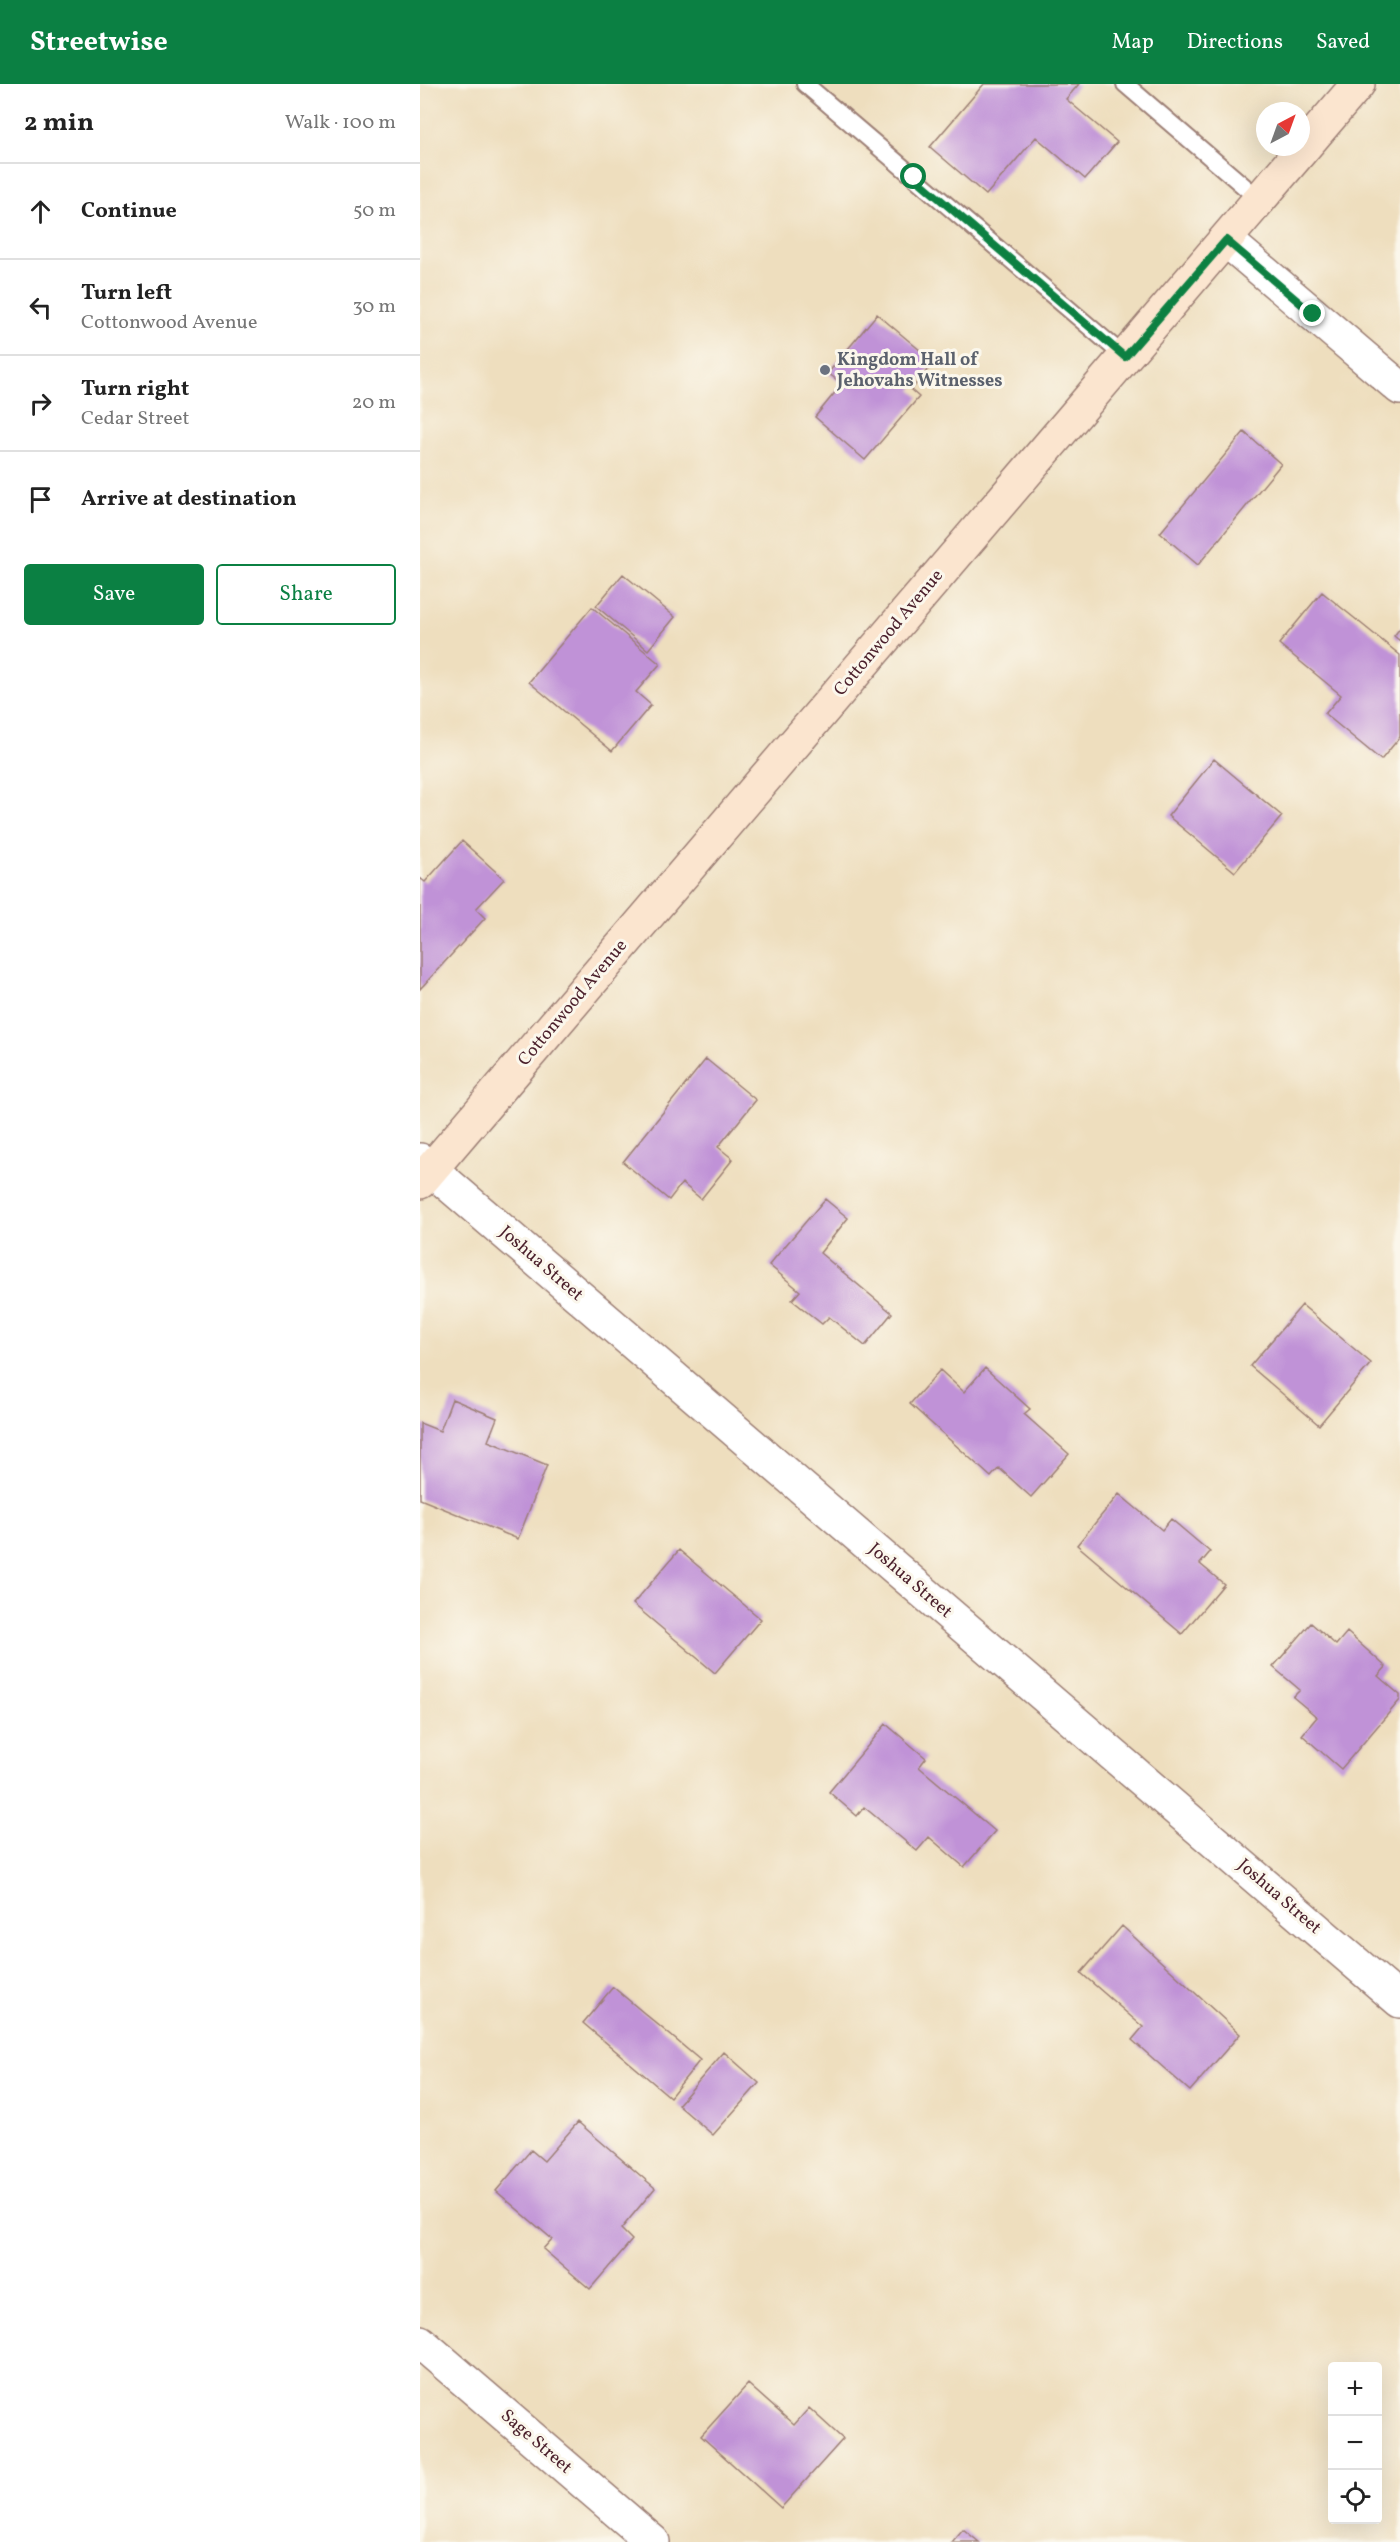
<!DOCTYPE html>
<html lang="en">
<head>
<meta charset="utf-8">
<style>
  :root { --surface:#fff; --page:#f2f2f2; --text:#222; --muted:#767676; --line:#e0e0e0; --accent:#0b8043 }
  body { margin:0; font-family:Vollkorn,serif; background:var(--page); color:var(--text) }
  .controls { position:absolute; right:18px; bottom:18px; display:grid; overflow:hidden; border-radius:6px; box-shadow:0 6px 24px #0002 }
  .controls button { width:54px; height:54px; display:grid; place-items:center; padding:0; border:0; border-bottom:2px solid var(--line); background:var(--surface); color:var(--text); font:30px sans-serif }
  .compass { position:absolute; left:836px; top:18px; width:54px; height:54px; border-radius:50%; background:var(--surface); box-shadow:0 6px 24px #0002; rotate:41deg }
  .stop { position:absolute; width:18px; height:18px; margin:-14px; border:4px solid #0b8043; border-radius:50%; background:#fff }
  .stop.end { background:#0b8043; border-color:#fff; box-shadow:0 2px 6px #0008 }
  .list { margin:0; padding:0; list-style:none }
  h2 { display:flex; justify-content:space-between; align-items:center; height:78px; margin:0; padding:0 24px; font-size:26px }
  h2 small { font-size:20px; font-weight:400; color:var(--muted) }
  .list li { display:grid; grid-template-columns:39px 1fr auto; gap:18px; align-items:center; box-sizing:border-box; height:96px; padding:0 24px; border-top:2px solid var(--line) }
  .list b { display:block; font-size:22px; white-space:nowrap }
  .list p { margin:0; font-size:20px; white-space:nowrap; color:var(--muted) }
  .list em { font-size:20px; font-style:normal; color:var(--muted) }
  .actions { display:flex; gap:12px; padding:18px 24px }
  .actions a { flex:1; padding:14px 0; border:2px solid var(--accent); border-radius:6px; text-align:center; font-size:21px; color:var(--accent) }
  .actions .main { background:var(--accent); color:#fff }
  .icon { flex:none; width:33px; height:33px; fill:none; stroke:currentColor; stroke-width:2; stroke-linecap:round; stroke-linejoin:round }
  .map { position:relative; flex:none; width:980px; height:2458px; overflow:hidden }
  header { display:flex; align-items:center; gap:36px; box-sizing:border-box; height:84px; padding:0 30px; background:var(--accent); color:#fff }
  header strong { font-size:28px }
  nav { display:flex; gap:33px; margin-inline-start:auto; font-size:21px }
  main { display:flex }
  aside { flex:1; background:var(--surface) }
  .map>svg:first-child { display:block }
  .building { fill:#c092d7 }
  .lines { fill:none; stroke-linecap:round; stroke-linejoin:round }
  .lane-casing { stroke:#9c7e74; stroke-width:20 }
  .street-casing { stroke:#9c7e74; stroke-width:36 }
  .secondary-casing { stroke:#9c7e74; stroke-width:36 }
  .lane { stroke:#fff; stroke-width:16 }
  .street { stroke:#fff; stroke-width:33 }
  .secondary { stroke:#fbe5cf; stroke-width:33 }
  .route { stroke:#0b8043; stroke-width:8 }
  .worship-dot { fill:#6b7280; stroke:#fbf7ec; stroke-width:2 }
  .labels { text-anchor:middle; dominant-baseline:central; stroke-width:6; stroke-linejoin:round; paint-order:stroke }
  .worship-label { font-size:18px; font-weight:bold; fill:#5b616d; stroke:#fbf7ec; text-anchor:start }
  .street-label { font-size:18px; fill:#4a1f2b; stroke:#fbf7ec }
</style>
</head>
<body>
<header>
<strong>Streetwise</strong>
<nav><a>Map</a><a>Directions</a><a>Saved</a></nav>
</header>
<main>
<aside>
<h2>2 min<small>Walk · 100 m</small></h2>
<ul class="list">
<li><svg class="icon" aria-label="ahead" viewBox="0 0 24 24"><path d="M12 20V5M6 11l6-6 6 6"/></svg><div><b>Continue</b></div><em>50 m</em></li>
<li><svg class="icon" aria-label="left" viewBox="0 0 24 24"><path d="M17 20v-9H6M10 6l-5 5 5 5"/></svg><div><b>Turn left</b><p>Cottonwood Avenue</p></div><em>30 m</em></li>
<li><svg class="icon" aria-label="right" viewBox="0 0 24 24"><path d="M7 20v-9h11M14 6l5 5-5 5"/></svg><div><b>Turn right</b><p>Cedar Street</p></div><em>20 m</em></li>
<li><svg class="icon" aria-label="arrive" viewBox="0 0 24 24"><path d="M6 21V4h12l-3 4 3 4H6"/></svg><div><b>Arrive at destination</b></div></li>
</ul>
<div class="actions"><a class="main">Save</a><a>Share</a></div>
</aside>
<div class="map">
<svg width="980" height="2458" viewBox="0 0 980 2458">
  <rect width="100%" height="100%" fill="#fbf7ec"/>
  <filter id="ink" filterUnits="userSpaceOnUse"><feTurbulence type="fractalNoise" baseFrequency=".0167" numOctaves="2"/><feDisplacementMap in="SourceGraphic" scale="12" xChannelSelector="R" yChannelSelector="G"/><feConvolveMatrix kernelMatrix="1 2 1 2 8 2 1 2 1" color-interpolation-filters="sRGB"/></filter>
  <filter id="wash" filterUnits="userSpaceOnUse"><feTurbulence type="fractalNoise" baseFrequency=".008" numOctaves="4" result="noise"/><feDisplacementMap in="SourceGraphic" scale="24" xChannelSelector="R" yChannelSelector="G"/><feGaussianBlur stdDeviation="1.35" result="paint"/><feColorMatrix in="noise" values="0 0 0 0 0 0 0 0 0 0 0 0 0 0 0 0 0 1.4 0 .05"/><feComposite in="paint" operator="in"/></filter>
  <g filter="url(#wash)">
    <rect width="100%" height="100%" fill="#eedebe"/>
    <g id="blocks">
      <path class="building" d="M564,0h95l-13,15 51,43 -32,37 -49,-42 -50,58 -56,-48z
        M457,230l57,48 -23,28 8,7 -54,63 -50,-43 27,-33 -14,-11z
        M824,348l37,32 -83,101 -38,-32z
        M203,490l52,43 -27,33 -52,-44z
        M902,508l78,63v82l-19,23 -56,-46 16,-19 -62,-51z
        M172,523l68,57 -24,28 15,13 -39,46 -83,-69z
        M980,544v13l-6,-5z
        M794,675l68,57 -47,56 -67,-56z
        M42,757l42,38 -28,30 9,9 -65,71v-111l5,4z
        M286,975l50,41 -38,47 15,12 -32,40 -19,-16 -13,17 -46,-38z
        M405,1115l23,19 -28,35 72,60 -27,33 -36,-29 -7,7 -30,-24 8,-9 -31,-26z
        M882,1221l69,58 -52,62 -69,-59z
        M565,1284l45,41 -6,5 45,40 -38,43 -32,-29 -8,9 -81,-73 30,-34 24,22z
        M32,1315l45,19 -9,23 59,24 -29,74 -98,-40v-76l20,8z
        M699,1410l43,36 9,-11 39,33 -10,12 24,20 -42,50 -105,-89z
        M259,1466l82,69 -46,54 -82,-69z
        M891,1539l25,22 11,-13 39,35 -8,9 22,19v5l-59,69 -39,-34 15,-18 -24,-20 7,-7 -27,-23z
        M466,1640l40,34 -7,9 76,64 -31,36 -35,-30 -12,14 -53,-44 -7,9 -28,-24z
        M702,1842l118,108 -50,57 -58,-51 11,-13 -62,-54z
        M193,1903l87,73 -30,37 -87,-74z
        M304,1968l35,31 -46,52 -35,-30z
        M158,2038l77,66 -34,41 11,11 -42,49 -47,-40 9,-10 -56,-48 35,-41 13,11z
        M328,2300l46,41 15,-17 34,31 -62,69 -80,-72z
        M543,2445l16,13h-27z"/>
    </g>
  </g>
  <g filter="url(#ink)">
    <use href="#blocks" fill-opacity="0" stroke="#9c7e74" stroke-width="1.5"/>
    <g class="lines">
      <g class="lane-casing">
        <path id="lane" d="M385,0l320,273
          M705,0l135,116"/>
      </g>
      <g class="street-casing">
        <path id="street" d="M806,156l174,148
          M0,1076l980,841
          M0,2258l233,200"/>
      </g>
      <g class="secondary-casing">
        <path id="secondary" d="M0,1098l938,-1098"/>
      </g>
      <use href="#lane" class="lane"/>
      <use href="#street" class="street"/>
      <use href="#secondary" class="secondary"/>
    </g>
  </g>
  <g class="lines" filter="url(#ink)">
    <path class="route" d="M494,93l211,180 101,-117 87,74"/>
  </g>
  <circle class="worship-dot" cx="405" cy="286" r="6"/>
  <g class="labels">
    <g class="worship-label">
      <text x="417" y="276">Kingdom Hall of<tspan x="417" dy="21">Jehovahs Witnesses</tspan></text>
    </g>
    <g class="street-label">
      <text transform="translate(469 549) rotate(-50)">Cottonwood Avenue</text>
      <text transform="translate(153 919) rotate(-50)">Cottonwood Avenue</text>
      <text transform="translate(121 1180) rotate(41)">Joshua Street</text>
      <text transform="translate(490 1497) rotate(41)">Joshua Street</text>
      <text transform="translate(859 1813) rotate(41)">Joshua Street</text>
      <text transform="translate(116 2358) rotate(41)">Sage Street</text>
    </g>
  </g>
</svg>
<div class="controls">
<button>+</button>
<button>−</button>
<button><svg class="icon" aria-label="locate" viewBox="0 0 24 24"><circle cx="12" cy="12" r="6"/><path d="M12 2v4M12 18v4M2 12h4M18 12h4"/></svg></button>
</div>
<svg class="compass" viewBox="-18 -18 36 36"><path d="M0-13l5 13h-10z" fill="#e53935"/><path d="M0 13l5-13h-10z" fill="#767676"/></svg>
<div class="stop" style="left:494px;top:93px"></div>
<div class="stop end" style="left:893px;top:230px"></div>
</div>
</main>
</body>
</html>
